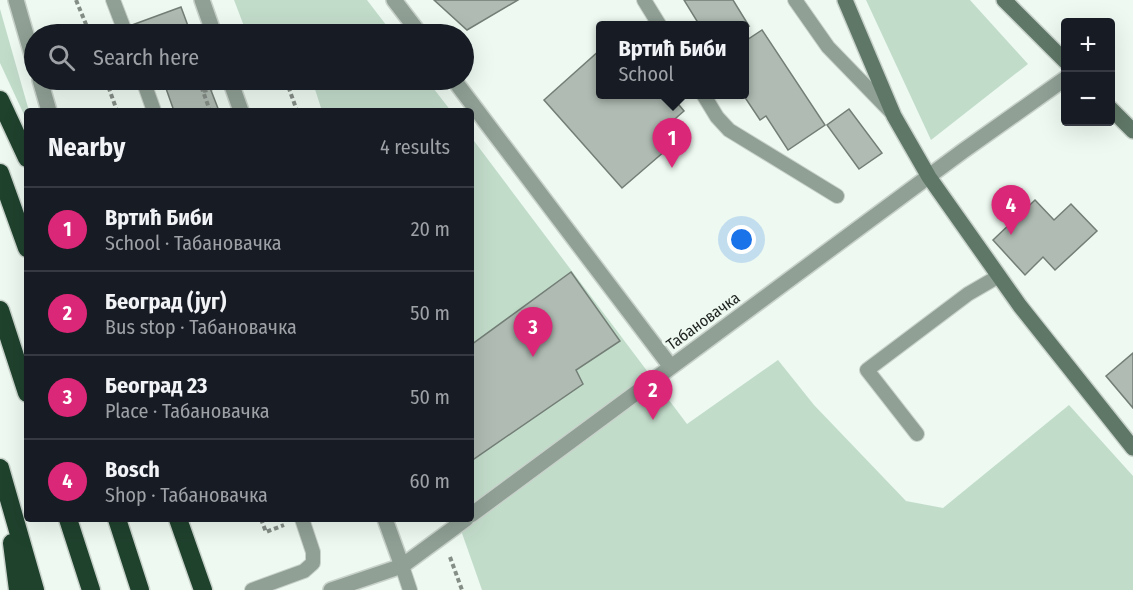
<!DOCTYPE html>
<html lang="en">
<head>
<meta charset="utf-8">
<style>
  :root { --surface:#171b24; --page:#20242c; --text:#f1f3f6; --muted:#9ea1a6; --line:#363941; --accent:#db2777 }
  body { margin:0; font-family:"Fira Sans Condensed",sans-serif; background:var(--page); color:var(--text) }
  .controls { position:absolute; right:18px; top:18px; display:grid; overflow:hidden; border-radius:6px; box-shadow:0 6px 24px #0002 }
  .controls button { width:54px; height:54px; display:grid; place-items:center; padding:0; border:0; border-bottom:2px solid var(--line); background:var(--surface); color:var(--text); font:30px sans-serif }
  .you { position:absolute; left:742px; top:240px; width:21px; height:21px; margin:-15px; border:4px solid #fff; border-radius:50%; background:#1a73e8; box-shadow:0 0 0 9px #1a73e833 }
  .badge { display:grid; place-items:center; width:39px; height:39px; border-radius:50%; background:var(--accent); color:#fff; font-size:20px; font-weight:700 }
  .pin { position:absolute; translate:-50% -50px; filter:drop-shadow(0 2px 3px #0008) }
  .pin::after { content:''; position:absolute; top:32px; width:21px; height:18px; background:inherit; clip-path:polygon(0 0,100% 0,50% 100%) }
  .popup { position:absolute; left:596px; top:21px; width:153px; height:78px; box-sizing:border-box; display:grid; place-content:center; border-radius:6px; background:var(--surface); filter:drop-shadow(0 2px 4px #0005); font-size:20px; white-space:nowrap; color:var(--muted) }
  .popup b { font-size:22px; color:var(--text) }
  .popup::after { content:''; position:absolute; left:50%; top:100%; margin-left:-12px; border:12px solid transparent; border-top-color:var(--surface) }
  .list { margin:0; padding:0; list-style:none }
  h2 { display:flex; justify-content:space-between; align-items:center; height:78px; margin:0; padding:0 24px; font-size:26px }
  h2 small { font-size:20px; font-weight:400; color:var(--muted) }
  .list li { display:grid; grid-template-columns:39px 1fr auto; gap:18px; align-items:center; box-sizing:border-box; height:84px; padding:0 24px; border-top:2px solid var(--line) }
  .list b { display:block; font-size:22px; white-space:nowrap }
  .list p { margin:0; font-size:20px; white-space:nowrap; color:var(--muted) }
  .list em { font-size:20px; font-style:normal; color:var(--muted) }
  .icon { flex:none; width:33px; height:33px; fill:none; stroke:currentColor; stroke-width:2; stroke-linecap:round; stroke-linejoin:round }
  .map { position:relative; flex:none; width:1133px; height:590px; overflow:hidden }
  .search { position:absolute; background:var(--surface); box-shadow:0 6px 24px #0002; left:24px; top:24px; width:450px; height:66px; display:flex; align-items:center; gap:15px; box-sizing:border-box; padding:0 21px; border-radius:33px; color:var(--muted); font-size:22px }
  .panel { position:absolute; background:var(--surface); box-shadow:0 6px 24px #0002; left:24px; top:108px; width:450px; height:414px; border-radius:6px }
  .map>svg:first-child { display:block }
  .green { fill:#c2dcca }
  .building { fill:#afbbb3; stroke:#737e76; stroke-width:1.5 }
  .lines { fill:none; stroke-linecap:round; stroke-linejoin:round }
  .lane-casing { stroke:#c8d2cb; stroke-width:16 }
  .street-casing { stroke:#c8d2cb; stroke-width:18 }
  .secondary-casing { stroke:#c8d2cb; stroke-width:18 }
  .highway-casing { stroke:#c8d2cb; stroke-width:21 }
  .path { stroke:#858d87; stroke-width:4; stroke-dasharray:4.5 3; stroke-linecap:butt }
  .lane { stroke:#90a095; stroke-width:14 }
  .street { stroke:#90a095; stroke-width:15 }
  .secondary { stroke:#5f7767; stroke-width:15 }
  .highway { stroke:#1f422d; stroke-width:18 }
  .labels { text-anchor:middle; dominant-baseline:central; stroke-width:6; stroke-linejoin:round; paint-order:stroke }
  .street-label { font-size:16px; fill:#1f2320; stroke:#edf9f1 }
</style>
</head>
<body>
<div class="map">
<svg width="1133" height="590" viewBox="0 0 1133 590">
  <rect width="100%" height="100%" fill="#edf9f1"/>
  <path class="green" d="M234,0h133l26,34h-146z
    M866,0h104l58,64 -97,76z
    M0,9l29,102h-2v10l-27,-58z
    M312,80h115l24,31h-129z
    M471,137l216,287 91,-64 36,45 92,96 37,7 126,-103 64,71v114h-651l-25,-71h14z"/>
  <path class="building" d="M434,0h84l-51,30z
    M684,0h49l16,26h-49z
    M181,7l10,27h-56l-3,-9z
    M762,30l63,95 -37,25 -22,-34 -6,4 -16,-24v-54z
    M600,50v44h70l14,17 -16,14 12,13 -58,50 -78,-88z
    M163,80h44l12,31h-45z
    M849,109l33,44 -23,16 -32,-44z
    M1035,200l19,20 17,-16 26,27 -42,39 -12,-13 -18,18 -32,-35z
    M571,272l49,69 -44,29 7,14 -112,77v-116z
    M1133,353v55l-27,-32z"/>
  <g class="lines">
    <g class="lane-casing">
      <path id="lane" d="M113,0l13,34
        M644,0l16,26
        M795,0l33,47 63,65
        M143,80l11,31
        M703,94l14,23 12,13 108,66
        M917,434l-50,-64 101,-76 31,-18
        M402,566l8,24
        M252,590l52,-19 9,-8v-11l-11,-33"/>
    </g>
    <g class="street-casing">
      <path id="street" d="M16,0l18,62
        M202,0l12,34
        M394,0l26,34
        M40,80l9,31
        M230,80l11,31
        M454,80l217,287
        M471,515l492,-364 103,-73
        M385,519l17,47
        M331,590l71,-24 64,-47"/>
    </g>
    <g class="secondary-casing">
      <path id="secondary" d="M845,0l49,116 35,61 91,129 113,142
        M1004,0l62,62
        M1110,108l23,23"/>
    </g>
    <g class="highway-casing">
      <path id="highway" d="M0,100l27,58
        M0,173l27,75
        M0,310l27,83
        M0,468l35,122
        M68,519l23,71
        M117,519l23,71
        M178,519l25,71
        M12,543l6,47"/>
    </g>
    <path class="path" d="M76,0l14,34
      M156,34l24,-7 2,7
      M106,80l11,31
      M199,80l11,31
      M286,80l11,31
      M203,91l9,-2
      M261,519l5,13 18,-7
      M450,557l12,33"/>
    <use href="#lane" class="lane"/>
    <use href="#street" class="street"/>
    <use href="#secondary" class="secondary"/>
    <use href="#highway" class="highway"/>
  </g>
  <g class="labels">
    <g class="street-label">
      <text transform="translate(703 321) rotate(-36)">Табановачка</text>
    </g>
  </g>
</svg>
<div class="controls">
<button>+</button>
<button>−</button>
</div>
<div class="you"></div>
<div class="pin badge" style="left:672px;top:168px">1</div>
<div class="popup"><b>Вртић Биби</b>School</div>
<div class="pin badge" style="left:653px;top:420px">2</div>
<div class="pin badge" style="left:533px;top:357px">3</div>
<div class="pin badge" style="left:1011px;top:235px">4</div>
<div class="search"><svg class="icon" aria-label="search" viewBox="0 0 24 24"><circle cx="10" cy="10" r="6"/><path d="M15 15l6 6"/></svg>Search here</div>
<section class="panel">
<h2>Nearby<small>4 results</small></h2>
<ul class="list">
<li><span class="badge">1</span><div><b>Вртић Биби</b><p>School · Табановачка</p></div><em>20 m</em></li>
<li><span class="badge">2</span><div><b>Београд (југ)</b><p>Bus stop · Табановачка</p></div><em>50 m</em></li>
<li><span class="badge">3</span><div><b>Београд 23</b><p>Place · Табановачка</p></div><em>50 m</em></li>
<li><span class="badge">4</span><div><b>Bosch</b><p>Shop · Табановачка</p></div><em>60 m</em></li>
</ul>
</section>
</div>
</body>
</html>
